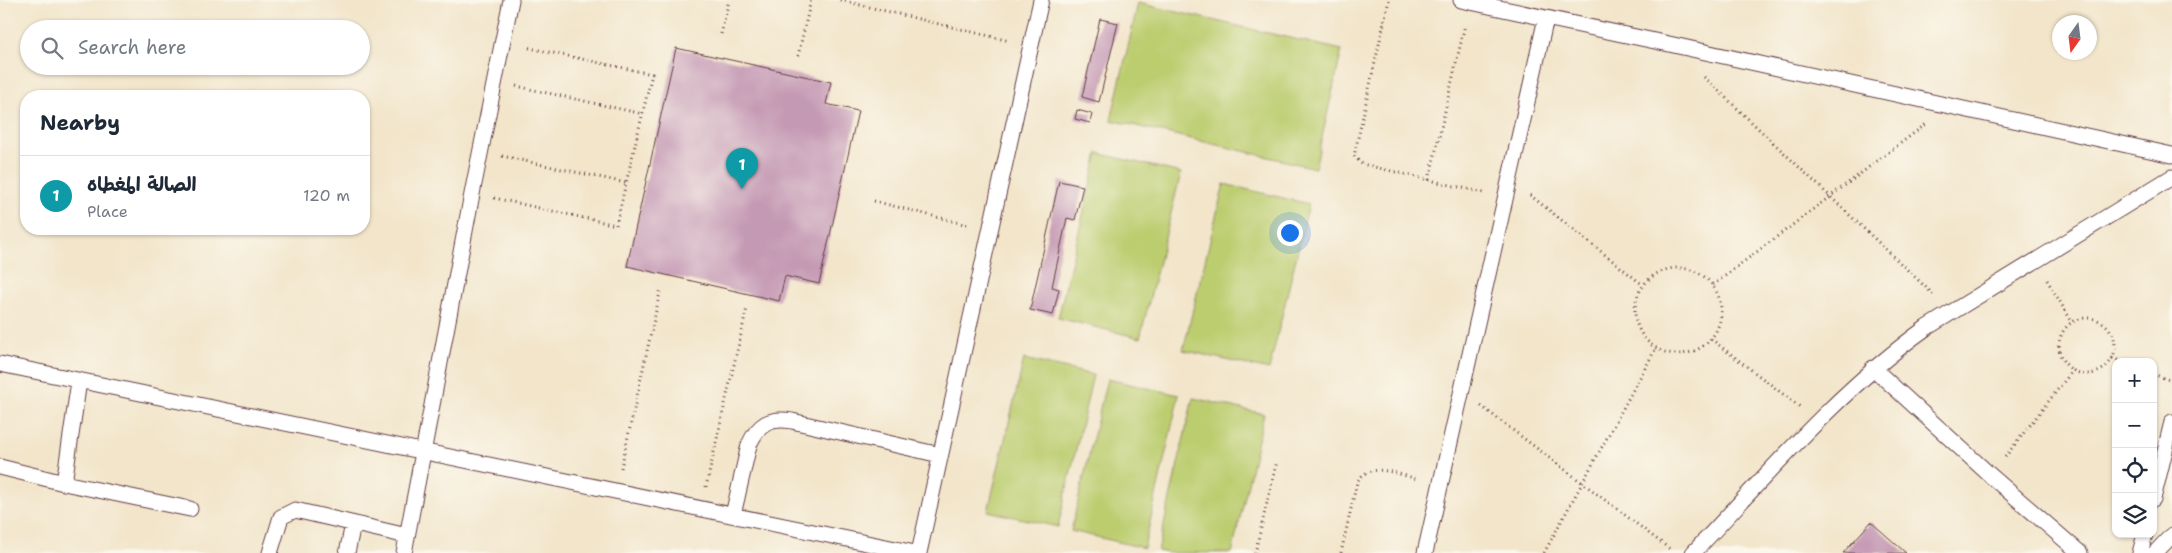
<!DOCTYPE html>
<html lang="en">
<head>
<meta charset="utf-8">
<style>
  :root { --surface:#fff; --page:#f6f6f7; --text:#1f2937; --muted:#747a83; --line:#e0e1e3; --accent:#7c3aed }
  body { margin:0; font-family:"Shantell Sans","Playpen Sans Arabic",sans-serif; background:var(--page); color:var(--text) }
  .controls { position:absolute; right:15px; bottom:15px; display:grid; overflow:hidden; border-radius:10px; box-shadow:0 1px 4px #0004 }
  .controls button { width:45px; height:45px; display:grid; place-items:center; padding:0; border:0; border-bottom:1px solid var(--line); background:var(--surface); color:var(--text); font:25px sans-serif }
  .compass { position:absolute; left:2052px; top:15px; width:45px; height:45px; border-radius:50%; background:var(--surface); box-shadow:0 1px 4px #0004; rotate:194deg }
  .you { position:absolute; left:1289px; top:232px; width:18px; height:18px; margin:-12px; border:4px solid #fff; border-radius:50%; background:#1a73e8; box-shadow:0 0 0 8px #1a73e833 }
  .badge { display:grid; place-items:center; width:32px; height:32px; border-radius:50%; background:var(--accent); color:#fff; font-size:16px; font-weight:700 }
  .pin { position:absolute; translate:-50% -41px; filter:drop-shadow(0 1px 2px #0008) }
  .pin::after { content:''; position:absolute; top:26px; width:18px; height:15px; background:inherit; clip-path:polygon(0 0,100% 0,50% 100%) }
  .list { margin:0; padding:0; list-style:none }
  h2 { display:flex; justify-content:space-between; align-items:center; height:65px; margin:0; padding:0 20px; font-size:21px }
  h2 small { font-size:16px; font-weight:400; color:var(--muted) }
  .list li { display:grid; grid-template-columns:32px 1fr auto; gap:15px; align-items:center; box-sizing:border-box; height:80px; padding:0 20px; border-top:1px solid var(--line) }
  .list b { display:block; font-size:19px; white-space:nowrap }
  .list p { margin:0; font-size:16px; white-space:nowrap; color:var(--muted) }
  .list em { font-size:16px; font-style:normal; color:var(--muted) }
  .icon { flex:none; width:28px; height:28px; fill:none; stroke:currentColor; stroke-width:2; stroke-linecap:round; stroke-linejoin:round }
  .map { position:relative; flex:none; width:2172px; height:553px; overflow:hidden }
  .search { position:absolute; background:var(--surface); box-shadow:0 1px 4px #0004; left:20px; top:20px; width:350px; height:55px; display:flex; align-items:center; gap:12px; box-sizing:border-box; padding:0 18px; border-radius:28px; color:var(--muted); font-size:19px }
  .panel { position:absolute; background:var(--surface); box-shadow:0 1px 4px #0004; left:20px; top:90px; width:350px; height:145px; border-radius:20px }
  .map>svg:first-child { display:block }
  .green { fill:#bccd6f; stroke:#83764d }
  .building { fill:#c499b4 }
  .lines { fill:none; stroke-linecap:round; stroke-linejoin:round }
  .lane-casing { stroke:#633d43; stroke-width:17 }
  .path { stroke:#633d43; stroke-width:3; stroke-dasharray:1 4; stroke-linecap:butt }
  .lane { stroke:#fff; stroke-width:15 }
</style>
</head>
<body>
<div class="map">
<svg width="2172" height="553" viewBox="0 0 2172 553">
  <rect width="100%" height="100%" fill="#fbf7ec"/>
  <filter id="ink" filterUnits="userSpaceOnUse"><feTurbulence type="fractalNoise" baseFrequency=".02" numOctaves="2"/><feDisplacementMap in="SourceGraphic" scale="10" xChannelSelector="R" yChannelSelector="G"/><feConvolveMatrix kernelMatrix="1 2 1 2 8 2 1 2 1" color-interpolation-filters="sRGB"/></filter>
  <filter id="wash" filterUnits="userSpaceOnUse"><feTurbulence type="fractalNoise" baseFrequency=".0096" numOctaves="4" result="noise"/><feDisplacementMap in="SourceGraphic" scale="20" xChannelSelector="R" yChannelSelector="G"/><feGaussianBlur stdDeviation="1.12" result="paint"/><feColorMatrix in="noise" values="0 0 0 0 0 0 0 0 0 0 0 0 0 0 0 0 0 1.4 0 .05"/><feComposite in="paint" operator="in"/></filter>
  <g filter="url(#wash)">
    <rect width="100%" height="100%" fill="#f2e5ca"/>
    <path class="green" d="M1138,3l204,47 -27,118 -204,-48z
      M1098,153l83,20 -41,165 -82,-20z
      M1224,184l85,20 -40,166 -86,-20z
      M1024,359l69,16 -35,152 -70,-16z
      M1107,379l72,16 -35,153 -73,-17z
      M1193,398l71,16 -32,139h-64l-10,-2z"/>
    <g id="blocks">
      <path class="building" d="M1100,19l18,4 -19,79 -17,-5z
        M676,48l155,34 -5,22 32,7 -39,173 -34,-8 -6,25 -152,-35z
        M1077,110l15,4 -2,9 -15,-4z
        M1059,181l24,5 -8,34 -8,-2 -15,69 7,2 -6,26 -23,-5z
        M1871,522l35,31h-63z"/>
    </g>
  </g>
  <g filter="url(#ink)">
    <use href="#blocks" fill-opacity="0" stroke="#633d43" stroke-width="1"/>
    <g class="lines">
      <g class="lane-casing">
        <path id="lane" d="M1461,0l208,44 503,111
          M0,364l915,189
          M1873,368l118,108 89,77
          M0,467l64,16 126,26
          M64,483l15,-102
          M2153,499l19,-77
          M733,515l16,-70c9,-21 21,-28 43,-24l148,34
          M270,553l11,-36 14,-7 112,26
          M347,553l6,-29
          M404,553l68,-359 39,-194
          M919,553l122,-553
          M1425,553l121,-535
          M1693,553c74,-78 145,-162 233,-225l246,-151
          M2140,553l5,-19
          M2155,553l17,-18"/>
      </g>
      <path class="path" d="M840,0l170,41
        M1389,0l-35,156 8,8 122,29
        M721,34l8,-34
        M798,56l13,-56
        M1704,77l231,219
        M516,86l127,28
        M502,156l124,27
        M1429,180l36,-155
        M1530,195l113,90
        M494,198l122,27 36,-151 -127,-27
        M874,201l94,24
        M1635 311a43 43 0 1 1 86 0a43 43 0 1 1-86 0Z
        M2047,280l25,42
        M1713,285l213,-161
        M2059 346a28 28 0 1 1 56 0a28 28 0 1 1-56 0Z
        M1711,339l89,68
        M2112,358l11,4
        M2153,374l19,7
        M1481,406l190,144
        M2005,457l68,-87
        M621,468l40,-180
        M706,487l41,-179
        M1255,553l22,-92
        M1341,553l16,-71c13,-22 41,-7 61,-3
        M1544,553l112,-205"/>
      <use href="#lane" class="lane"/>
    </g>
  </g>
</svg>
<div class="controls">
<button>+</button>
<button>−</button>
<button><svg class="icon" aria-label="locate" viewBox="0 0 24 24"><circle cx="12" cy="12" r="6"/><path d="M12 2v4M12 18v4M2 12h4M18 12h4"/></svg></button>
<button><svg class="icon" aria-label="layers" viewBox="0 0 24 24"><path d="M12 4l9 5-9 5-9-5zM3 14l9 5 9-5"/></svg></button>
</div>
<svg class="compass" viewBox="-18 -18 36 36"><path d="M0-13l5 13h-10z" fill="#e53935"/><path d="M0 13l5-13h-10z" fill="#747a83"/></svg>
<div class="you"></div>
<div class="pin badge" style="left:742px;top:189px;background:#0f9aa8">1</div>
<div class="search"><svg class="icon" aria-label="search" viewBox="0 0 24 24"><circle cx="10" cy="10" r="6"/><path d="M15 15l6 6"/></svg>Search here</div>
<section class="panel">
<h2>Nearby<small></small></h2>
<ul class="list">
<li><span class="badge" style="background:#0f9aa8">1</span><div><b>الصالة المغطاه</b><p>Place</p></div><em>120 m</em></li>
</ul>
</section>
</div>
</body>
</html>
